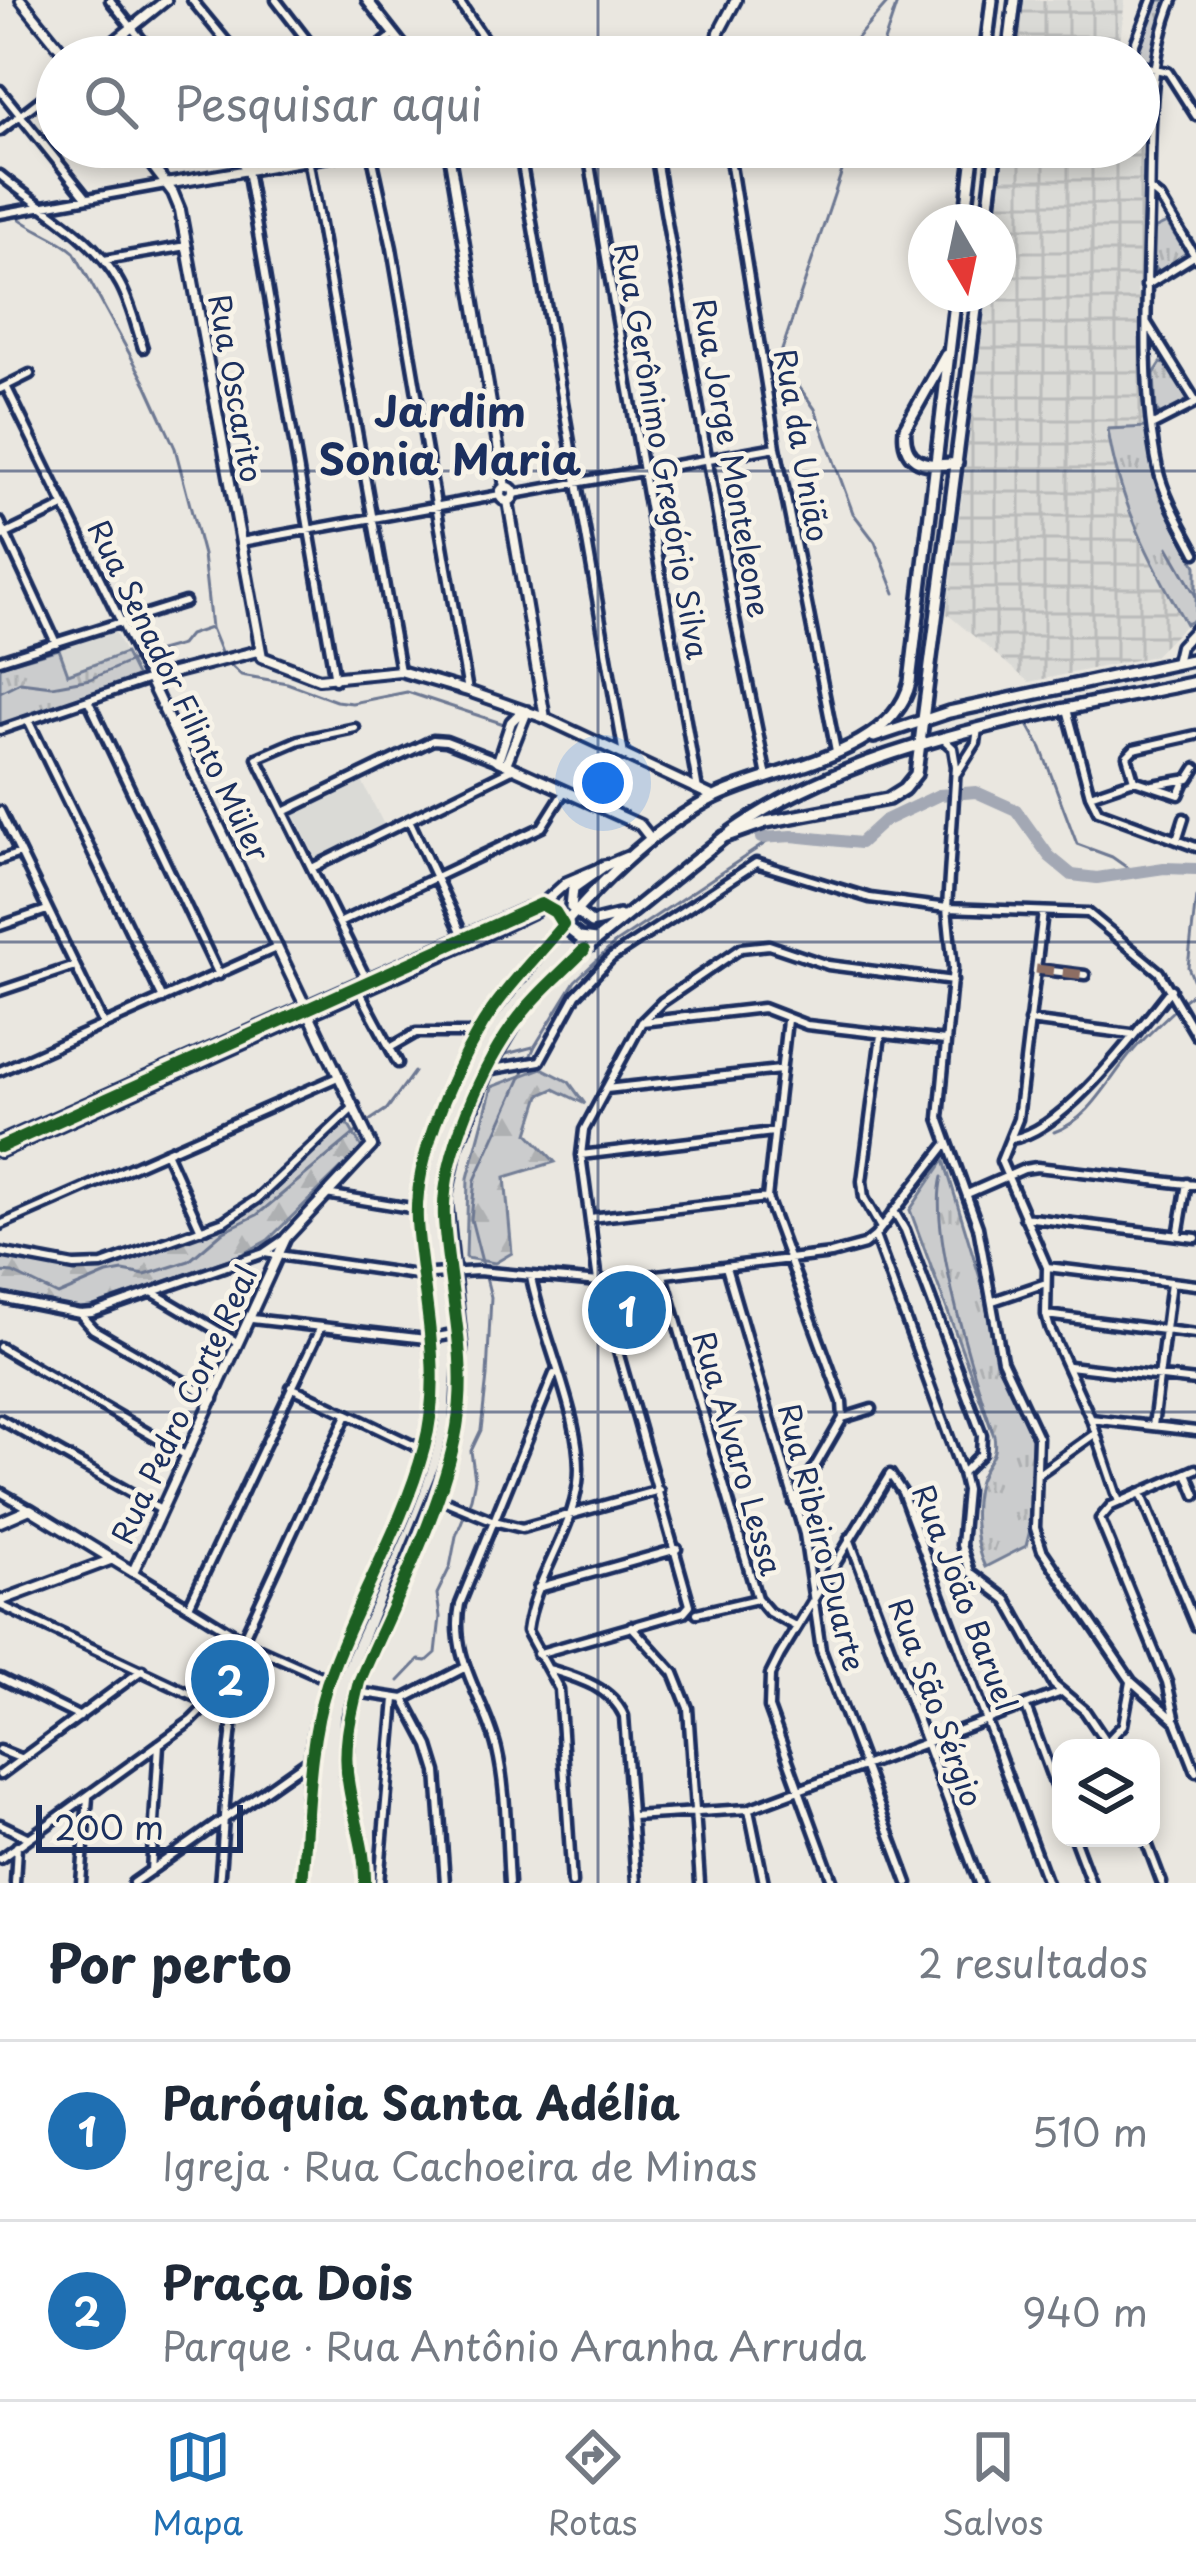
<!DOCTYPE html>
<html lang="pt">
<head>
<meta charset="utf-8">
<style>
  :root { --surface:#fff; --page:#f2f2f3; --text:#1f2937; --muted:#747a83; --line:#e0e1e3; --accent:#1f6fb2 }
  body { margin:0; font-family:"Playpen Sans",sans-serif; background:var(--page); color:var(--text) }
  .controls { position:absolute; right:36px; bottom:36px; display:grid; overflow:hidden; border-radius:24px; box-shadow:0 6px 18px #0003 }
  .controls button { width:108px; height:108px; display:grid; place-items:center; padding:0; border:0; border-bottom:3px solid var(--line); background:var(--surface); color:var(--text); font:60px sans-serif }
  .compass { position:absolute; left:908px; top:204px; width:108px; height:108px; border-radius:50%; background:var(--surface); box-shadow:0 6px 18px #0003; rotate:171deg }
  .scale { position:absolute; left:36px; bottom:30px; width:207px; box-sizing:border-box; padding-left:12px; border:6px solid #1b2f5e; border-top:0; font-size:33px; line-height:42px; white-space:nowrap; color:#1b2f5e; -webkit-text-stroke:9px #f7f3e8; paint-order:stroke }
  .you { position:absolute; left:603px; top:783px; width:42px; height:42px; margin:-30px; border:9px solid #fff; border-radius:50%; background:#1a73e8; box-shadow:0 0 0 18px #1a73e833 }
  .badge { display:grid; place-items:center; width:78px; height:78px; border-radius:50%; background:var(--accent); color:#fff; font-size:39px; font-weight:700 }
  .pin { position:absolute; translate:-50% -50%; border:6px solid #fff; box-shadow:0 3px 12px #0006 }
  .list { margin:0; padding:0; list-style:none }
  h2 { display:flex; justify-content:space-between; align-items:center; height:156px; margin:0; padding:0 48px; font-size:51px }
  h2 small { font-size:39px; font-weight:400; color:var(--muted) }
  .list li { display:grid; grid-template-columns:78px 1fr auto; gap:36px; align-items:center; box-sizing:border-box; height:180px; padding:0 48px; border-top:3px solid var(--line) }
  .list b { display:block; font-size:45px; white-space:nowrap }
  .list p { margin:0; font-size:39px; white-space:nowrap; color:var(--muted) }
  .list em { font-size:39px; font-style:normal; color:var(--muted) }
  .icon { flex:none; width:66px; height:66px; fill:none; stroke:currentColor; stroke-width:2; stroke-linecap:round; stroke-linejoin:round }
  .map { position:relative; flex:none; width:1196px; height:1883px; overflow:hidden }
  .search { position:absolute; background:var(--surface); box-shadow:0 6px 18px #0003; left:36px; right:36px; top:36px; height:132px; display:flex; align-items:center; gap:30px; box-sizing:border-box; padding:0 42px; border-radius:66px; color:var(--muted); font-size:45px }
  .sheet { height:516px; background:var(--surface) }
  nav { display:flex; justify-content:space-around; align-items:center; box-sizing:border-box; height:168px; border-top:3px solid var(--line); background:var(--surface); font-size:33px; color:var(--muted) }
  nav a { display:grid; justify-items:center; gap:6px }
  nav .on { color:var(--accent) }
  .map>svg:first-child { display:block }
  .built { fill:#dadad6 }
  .industrial { fill:url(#industrial-grid) }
  .grass { fill:url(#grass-tufts); stroke:#737e96; stroke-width:3 }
  .forest { fill:url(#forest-firs); stroke:#737e96; stroke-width:3 }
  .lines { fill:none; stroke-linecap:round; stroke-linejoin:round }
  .stream { stroke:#6d7892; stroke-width:3 }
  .river { stroke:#a3a8b4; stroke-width:12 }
  .minor-casing { stroke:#1b2f5e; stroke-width:15 }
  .tertiary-casing { stroke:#1b2f5e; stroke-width:16 }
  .secondary-casing { stroke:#1b2f5e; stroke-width:16 }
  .primary-casing { stroke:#1b2f5e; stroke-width:18 }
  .trunk-casing { stroke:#1b2f5e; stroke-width:18 }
  .minor { stroke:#f7f3e8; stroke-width:6 }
  .tertiary { stroke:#f7f3e8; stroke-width:8 }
  .secondary { stroke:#f7f3e8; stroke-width:8 }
  .primary { stroke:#f7f3e8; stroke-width:9 }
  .trunk { stroke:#f7f3e8; stroke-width:9 }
  .quiet { stroke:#8d6e63; stroke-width:9; stroke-dasharray:18 9; stroke-linecap:butt }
  .cycleway-casing { stroke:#f7f3e8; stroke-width:20 }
  .cycleway { stroke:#1b5e20; stroke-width:12 }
  .grid { fill:none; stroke:#1b2f5e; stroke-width:3; stroke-opacity:0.55 }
  .labels { text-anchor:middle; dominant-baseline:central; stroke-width:10; stroke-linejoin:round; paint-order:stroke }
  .street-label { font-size:30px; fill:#1b2f5e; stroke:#f7f3e8 }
  .district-label { font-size:42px; font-weight:bold; fill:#1b2f5e; stroke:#f7f3e8 }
</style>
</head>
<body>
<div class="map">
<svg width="1196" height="1883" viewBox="0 0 1196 1883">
  <defs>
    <pattern id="industrial-grid" width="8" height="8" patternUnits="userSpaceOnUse" patternTransform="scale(3)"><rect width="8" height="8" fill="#dadad6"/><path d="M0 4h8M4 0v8" fill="none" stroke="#babbba"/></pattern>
    <pattern id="grass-tufts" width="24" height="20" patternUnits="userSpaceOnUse" patternTransform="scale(3)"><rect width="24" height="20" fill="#cbcccd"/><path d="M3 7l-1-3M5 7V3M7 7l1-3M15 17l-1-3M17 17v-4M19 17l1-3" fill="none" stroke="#aeb0b2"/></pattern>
    <pattern id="forest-firs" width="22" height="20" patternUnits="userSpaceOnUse" patternTransform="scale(3)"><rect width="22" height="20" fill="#cbcccd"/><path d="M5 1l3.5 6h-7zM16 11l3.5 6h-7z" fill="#aeb0b2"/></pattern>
  </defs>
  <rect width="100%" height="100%" fill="#eae7e0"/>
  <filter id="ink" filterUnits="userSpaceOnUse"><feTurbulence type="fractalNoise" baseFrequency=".00833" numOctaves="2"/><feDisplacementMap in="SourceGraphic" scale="24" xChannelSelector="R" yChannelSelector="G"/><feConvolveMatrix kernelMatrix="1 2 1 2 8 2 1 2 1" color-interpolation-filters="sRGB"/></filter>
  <g filter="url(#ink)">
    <path class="built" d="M115,632l10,21 -58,21 -8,-25z
      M362,781l23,46 -69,32 -22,-45z"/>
    <path class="industrial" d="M1023,0h102l-7,57h-102z
      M1139,74l14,2 -11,209 -4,1 -1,8 4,3 7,130 -39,2 58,159 19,36 -32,32 -125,26 -82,-68 40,-320h11l-2,-72 9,-75h134z"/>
    <path class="grass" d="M1158,0h10l-14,65 -19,-8z
      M1167,223l19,30 -27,19 -8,-9 1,-33z
      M1161,363l8,2 19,35 -27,16 -5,-6 -2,-36z
      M1148,427l2,30 14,48 32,61v53l-10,5c-35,-61 -68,-124 -78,-195z
      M59,649l9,25 57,-21 13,26 -138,46v-59z
      M944,1160l40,131 12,72 36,68 5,34 -2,45 -9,36 -41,21c-12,-23 -15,-72 -2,-95 7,-14 14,-18 11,-36l-84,-226z"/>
    <path class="forest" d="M542,1068l27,14 16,22 -31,-15 -14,6 -12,38 27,29 -50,15 7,76 -17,10 -29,-5 2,-80 24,-91z
      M346,1121l16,27 -94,92 -27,15 -159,55 -82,-17v-37l79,14 40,-6 93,-33 37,-19z"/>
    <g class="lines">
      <path class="stream" d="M840,57l50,-57
        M879,57l19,-57
        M850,147l-71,212 36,50 38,104 22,29 20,51
        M747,164l15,-17
        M15,215c18,16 40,20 59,37l72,132 29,64 28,107 8,73 11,27
        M1168,547l28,49
        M228,663l13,12 46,8 49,18 16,2 55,-11 97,32
        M0,692l20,-10 32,4 38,-7 55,-24 36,-10 8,-10 21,-7
        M1027,723l14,25 36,96 35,13 20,14
        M1196,897l-8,70 8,19
        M1184,1000l12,-9
        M506,1054l27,-7
        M366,1123l21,-14 27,-37
        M1054,1132c37,-13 54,-52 79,-81 12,-14 26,-27 40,-40
        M942,1177c-14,53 32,198 50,253
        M0,1272l13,1 45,22 49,-21 16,-3 22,4 44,-14 35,-30 33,-16 102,-85
        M399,1681l20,-21 8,1 9,-8 4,-36 -3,-23 13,-27 6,-31 15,-38 4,-19 -4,-28 10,-21 6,-54 4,-79 -20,-78 4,-39 60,-134 40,-65 39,-37 156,-104"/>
      <path class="river" d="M761,838l31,-2 68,7 24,-22 55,-26 37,-3 40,18 33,46 23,19 25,3 67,-10 32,1"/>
      <g class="minor-casing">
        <path id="minor" d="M110,0l45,57
          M192,0l47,57
          M276,0l44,57
          M458,0l38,57
          M1173,0c-26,63 -22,143 -24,211 -2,81 -8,179 9,258 7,30 24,57 38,84
          M366,57l28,-22
          M1130,57l22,-57
          M1139,65l29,7 28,44
          M0,90l86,107
          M0,131l57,-44
          M227,147l20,23 88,510
          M306,147l94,524
          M370,147l22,101 76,443
          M519,147l105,608
          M587,147l111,643
          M654,147l80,467 33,163
          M728,147l48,300 60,304
          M0,175c41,34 95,61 120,109 11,20 16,43 23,64
          M1150,190l10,8 36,60
          M0,214l166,-30
          M104,260l83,-14
          M1146,286l48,-30
          M1147,323l49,79
          M0,389l30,-15
          M1153,425l43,-22
          M514,494l262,-47
          M0,522l56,121
          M0,537l64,-31
          M241,542l259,-47
          M0,660l185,-58
          M89,702l130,273
          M1067,709l23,86 8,16 98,36
          M29,722l134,277
          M355,728l-56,12 -42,18 109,220
          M0,730l149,-51 -143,-293
          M942,738l11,10 3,18 -9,142 6,60 -14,150 39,109 24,133 36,77 -3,91 7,22 89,131 45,40 20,51
          M957,773l19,-30 2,-15
          M1186,779l-7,16 -45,-15 -7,-24 7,-7 62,-14
          M1153,785l36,-6 7,-11
          M1090,795l44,-15
          M0,811l104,214
          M284,812l149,-72 13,1 52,20
          M410,822l55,118
          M1177,840l7,-22
          M0,860l20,-7
          M312,868l200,-99
          M1043,912l-25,207 -17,42 46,106 -1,48 4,14 41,90 28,83
          M339,923l203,-96 22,-35
          M0,926l47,-16
          M1036,969l49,6
          M0,991l75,-25
          M360,992l38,71
          M787,1020l-20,178 75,204 1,16 -49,85
          M1029,1021l102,13
          M642,1022l121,-14 44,17 138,16
          M881,1035l-19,146 2,17 17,30
          M390,1048l26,-15h61
          M487,1070l53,-9 36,-66 35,-37 145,-95 114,35 77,10 141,5 71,59 37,63
          M0,1071l278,-124
          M606,1089l174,-19
          M1011,1139c53,-7 126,-108 160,-150
          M166,1152l35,78
          M581,1155l192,-23
          M326,1194l91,15
          M967,1194l57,-25 13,-2 159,18
          M894,1211l11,19 77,205 -1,19 -19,19
          M1024,1217l172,21
          M590,1218l177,-20
          M0,1225l340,-149
          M875,1236l87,237 4,17 -5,55 9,27 37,28 47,85 31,26 25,37
          M1178,1236l9,-53
          M0,1252l74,14 28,-1 122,-44 33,-22 98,-93
          M264,1253l152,22 62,-4 121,11 232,-28 33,-9 11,-9 71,-91
          M726,1267l78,267 17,116 87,233
          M1047,1267l149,18
          M663,1275l94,323 12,14 26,14
          M531,1277c11,60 55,149 47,206 -7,52 -44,96 -51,148l32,58 13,194
          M152,1292l85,50
          M0,1298l80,16 12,-1 172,-60 19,-13
          M993,1301l53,-18
          M80,1314l13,15 121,70
          M1046,1315l150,19
          M252,1319l174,20 33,-6
          M0,1347l187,109
          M1069,1366l127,15
          M291,1387l132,63
          M843,1418l29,-9
          M0,1419l161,91
          M1091,1419l105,12
          M1153,1426l18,-144
          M1187,1473l9,22
          M1037,1475l56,-40
          M0,1492l30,17
          M1141,1493l55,133
          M436,1497l58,24 28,7 137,-38
          M849,1538l130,345
          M133,1572l122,75 74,33
          M538,1588l139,-39
          M0,1605l207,97 29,8
          M189,1606l131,-277
          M697,1613l60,-14
          M631,1626l43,47 14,35 12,175
          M243,1639l104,-224
          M537,1654l147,-42 6,-7 -92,-324 -17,-126 3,-25 58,-108 20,-20 79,-54 28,-3 59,20 125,16
          M549,1669c29,9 62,18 75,47l12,167
          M0,1678l80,39
          M357,1692l47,7 60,-31
          M404,1699l25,47 8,26 8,111
          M1026,1707l35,95
          M1175,1717l-8,-35 -67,-163 11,-13 85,-37
          M1107,1742l16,-17 8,-43
          M0,1750l22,9
          M0,1775l142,-105
          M749,1810l15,73
          M632,1816l116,-7 311,-116
          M0,1824l29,14
          M1074,1838l17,45
          M1145,1838l17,45
          M0,1859l191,-138 14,-14 33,-71
          M151,1871l8,-127
          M15,1883l2,-37
          M81,1883l7,-86
          M133,1883l177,-124
          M219,1883c6,-53 8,-198 34,-237
          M379,1883l16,-184
          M509,1883c-3,-44 -2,-91 -12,-134 -12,-51 -48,-90 -37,-145l94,-230
          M833,1883l-64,-175 1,-33 10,-20 110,-181 12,18 145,391"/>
      </g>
      <g class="tertiary-casing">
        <path id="tertiary" d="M367,0l45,57
          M95,57l71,-57
          M715,57l4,-25 17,-32
          M448,147l57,340
          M166,184l218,-37
          M500 494a7 7 0 1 1 14 0a7 7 0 1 1-14 0Z
          M508,501l37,217
          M1176,663l4,-17 16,-17
          M0,1522l30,-13 103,63 153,-334 86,-92 -223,-467 109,-28
          M0,1601l113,-42"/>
      </g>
      <g class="secondary-casing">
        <path id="secondary" d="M21,0l46,57
          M138,147l35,46 7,17 82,447 57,22 81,-8 68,20 77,27 169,79
          M522,711l-11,11 -13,39 142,64 11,14
          M506,764l21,-53
          M0,1142l527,-234 14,-4 14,8 8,13
          M0,1152l467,-208 68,-33 32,-29 59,-25"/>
      </g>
      <g class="primary-casing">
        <path id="primary" d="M874,737l75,-25 247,-53
          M731,832c128,-92 314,-117 465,-150"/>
      </g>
      <g class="trunk-casing">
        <path id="trunk" d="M985,57l7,-57
          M1008,57l7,-57
          M965,222l9,-75
          M987,222l9,-75
          M946,355l-41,73c-4,36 23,40 52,35
          M604,866l-31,22 -2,19 20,16 28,-7
          M563,925l17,13 15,2
          M302,1883c6,-67 3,-143 28,-206 31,-80 90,-176 101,-261 8,-67 -11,-131 -14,-198 -2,-57 32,-139 62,-188 14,-23 33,-43 50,-64 51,-62 107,-126 178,-165 60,-33 186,-43 203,-119l46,-388
          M365,1883l-2,-30 -17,-81 3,-54 10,-36 88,-215 10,-40 4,-80 -16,-148 10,-50 32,-79 35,-58 62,-62 140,-113 42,-15 122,-23 16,-10 12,-15 62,-480"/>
      </g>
      <use href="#minor" class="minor"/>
      <use href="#tertiary" class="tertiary"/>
      <use href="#secondary" class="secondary"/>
      <use href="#primary" class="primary"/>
      <use href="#trunk" class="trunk"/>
      <path class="quiet" d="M1036,969l49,6"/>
      <g class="cycleway-casing">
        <path id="cycleway" d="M0,1147l541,-243 14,8 8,13c-28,34 -63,68 -85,107 -30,50 -64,131 -61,189 5,77 28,150 7,227 -22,82 -70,156 -97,236 -20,63 -19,134 -25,199
          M365,1883c1,-33 -11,-64 -16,-96 -7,-37 1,-69 10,-105 33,-77 84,-173 98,-255 12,-72 -9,-138 -13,-209 -3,-60 39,-156 76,-202 18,-24 43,-44 64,-66"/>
      </g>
      <use href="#cycleway" class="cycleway"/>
    </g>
  </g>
  <path class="grid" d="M598,0v57M598,147v1736M0,471h1196M0,942h1196M0,1412h1196"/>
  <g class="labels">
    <g class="street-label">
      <text transform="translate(237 388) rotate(80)">Rua Oscarito</text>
      <text transform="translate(803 445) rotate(80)">Rua da União</text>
      <text transform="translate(663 451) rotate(80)">Rua Gerônimo Gregório Silva</text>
      <text transform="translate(733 458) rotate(80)">Rua Jorge Monteleone</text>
      <text transform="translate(180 690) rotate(64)">Rua Senador Filinto Müler</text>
      <text transform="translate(183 1404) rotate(-65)">Rua Pedro Corte Real</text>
      <text transform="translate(739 1453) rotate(74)">Rua Alvaro Lessa</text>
      <text transform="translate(823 1537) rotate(76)">Rua Ribeiro Duarte</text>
      <text transform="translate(966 1597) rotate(69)">Rua João Baruel</text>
      <text transform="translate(937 1702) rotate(70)">Rua São Sérgio</text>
    </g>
    <g class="district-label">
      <text x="450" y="409">Jardim<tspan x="450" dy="48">Sonia Maria</tspan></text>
    </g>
  </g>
</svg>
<div class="controls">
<button><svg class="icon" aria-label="layers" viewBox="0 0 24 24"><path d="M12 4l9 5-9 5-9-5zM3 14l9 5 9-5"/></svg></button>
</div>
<svg class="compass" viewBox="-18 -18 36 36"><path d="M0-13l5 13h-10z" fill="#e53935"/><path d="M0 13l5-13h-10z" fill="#747a83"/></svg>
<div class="scale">200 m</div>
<div class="you"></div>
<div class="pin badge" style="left:627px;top:1310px">1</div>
<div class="pin badge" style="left:230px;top:1679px">2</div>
<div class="search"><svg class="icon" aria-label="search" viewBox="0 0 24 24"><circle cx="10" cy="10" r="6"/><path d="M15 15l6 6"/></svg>Pesquisar aqui</div>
</div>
<section class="sheet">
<h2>Por perto<small>2 resultados</small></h2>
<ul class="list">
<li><span class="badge">1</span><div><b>Paróquia Santa Adélia</b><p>Igreja · Rua Cachoeira de Minas</p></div><em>510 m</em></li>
<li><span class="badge">2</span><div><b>Praça Dois</b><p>Parque · Rua Antônio Aranha Arruda</p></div><em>940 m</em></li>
</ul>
</section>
<nav>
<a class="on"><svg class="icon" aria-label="map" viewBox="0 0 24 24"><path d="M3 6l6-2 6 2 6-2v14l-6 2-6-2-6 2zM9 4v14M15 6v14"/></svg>Mapa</a>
<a><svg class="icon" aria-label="directions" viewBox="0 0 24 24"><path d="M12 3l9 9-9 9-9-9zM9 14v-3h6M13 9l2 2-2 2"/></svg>Rotas</a>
<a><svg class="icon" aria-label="saved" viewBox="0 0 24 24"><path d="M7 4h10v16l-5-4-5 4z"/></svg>Salvos</a>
</nav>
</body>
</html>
